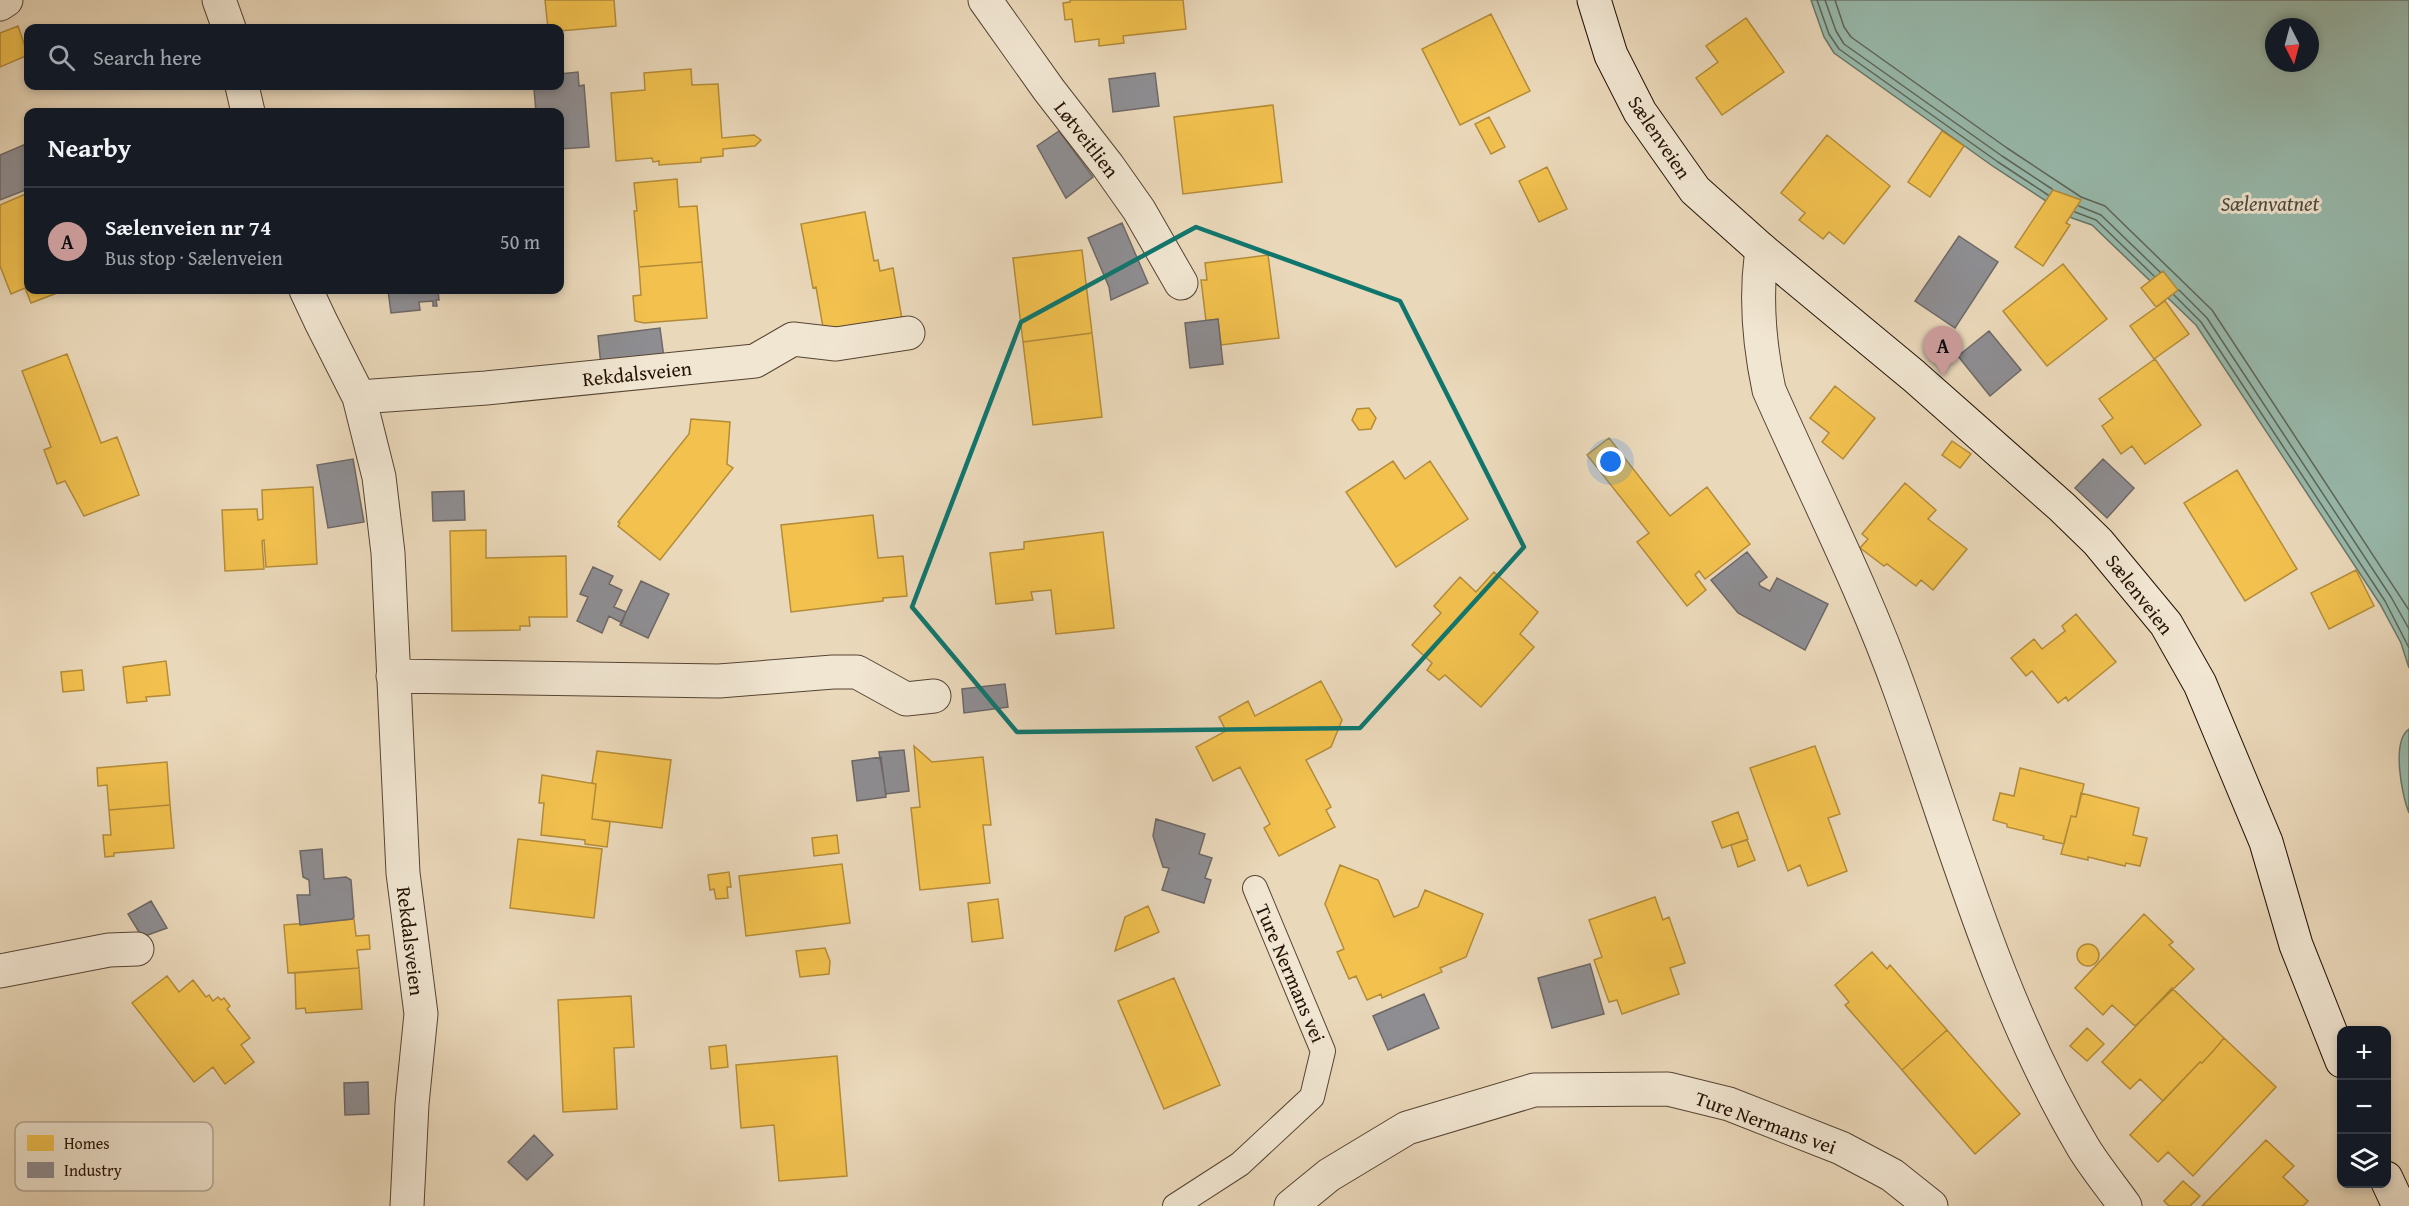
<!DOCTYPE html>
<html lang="en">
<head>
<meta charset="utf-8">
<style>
  :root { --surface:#171b24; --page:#20242c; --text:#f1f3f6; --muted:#9ea1a6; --line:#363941; --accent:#c59692 }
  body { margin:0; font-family:"Gentium Book Plus",serif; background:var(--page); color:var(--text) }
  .controls { position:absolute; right:18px; bottom:18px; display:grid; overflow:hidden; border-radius:12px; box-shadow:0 3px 9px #0003 }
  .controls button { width:54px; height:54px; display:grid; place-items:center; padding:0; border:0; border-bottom:2px solid var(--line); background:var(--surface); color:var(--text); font:30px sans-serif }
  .compass { position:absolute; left:2265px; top:18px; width:54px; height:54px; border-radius:50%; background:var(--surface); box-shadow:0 3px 9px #0003; rotate:174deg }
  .you { position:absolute; left:1611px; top:462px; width:21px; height:21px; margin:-15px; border:4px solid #fff; border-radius:50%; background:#1a73e8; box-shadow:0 0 0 9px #1a73e833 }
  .badge { display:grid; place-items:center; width:39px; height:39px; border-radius:50%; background:var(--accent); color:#111; font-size:20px; font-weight:700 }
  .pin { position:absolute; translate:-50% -50px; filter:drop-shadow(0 2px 3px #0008) }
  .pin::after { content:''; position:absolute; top:32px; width:21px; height:18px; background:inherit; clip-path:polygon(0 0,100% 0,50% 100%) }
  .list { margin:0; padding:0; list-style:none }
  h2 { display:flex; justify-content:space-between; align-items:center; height:78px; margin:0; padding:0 24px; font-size:26px }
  h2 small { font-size:20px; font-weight:400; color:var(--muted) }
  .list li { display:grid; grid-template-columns:39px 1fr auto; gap:18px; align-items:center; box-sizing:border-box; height:108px; padding:0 24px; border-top:2px solid var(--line) }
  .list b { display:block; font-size:22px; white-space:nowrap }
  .list p { margin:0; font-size:20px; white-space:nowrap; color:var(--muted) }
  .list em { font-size:20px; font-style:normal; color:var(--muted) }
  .icon { flex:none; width:33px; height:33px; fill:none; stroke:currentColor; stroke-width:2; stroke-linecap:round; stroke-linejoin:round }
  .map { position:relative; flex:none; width:2409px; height:1206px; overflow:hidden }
  .search { position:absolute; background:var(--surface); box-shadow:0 3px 9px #0003; left:24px; top:24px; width:540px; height:66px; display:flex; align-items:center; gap:15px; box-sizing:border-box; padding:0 21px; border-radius:12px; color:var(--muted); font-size:22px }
  .panel { position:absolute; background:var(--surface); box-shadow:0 3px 9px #0003; left:24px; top:108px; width:540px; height:186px; border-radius:12px }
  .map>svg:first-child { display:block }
  .water { fill:#98baad; stroke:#6a7769; stroke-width:1.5; fill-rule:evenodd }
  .homes { fill:#f2c14e; stroke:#b48c38; stroke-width:1.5 }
  .industry { fill:#8d8d92; stroke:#6e6867; stroke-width:1.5 }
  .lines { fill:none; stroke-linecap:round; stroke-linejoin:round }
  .shore { stroke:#5e6658; stroke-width:1.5 }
  .lane-casing { stroke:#564432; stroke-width:26 }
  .street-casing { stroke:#564432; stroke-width:35 }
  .secondary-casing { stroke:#241204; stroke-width:35 }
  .lane { stroke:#f1e6d2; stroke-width:24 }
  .street { stroke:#f1e6d2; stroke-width:33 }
  .secondary { stroke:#f1e6d2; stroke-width:33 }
  .marked { fill:none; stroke:#0f766e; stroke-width:4.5; stroke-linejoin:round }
  .labels { text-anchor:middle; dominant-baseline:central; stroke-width:6; stroke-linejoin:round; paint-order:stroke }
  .street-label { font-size:20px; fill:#241204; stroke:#f1e6d2 }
  .water-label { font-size:21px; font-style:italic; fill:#4d4d3f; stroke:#f1e6d2 }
  .key { fill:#f1e6d2; stroke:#b4a694; stroke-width:1.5 }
  .key-label { font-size:16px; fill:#241204 }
</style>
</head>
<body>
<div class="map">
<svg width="2409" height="1206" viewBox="0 0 2409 1206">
  <rect width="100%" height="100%" fill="#ead8ba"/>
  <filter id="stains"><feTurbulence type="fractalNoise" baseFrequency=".00333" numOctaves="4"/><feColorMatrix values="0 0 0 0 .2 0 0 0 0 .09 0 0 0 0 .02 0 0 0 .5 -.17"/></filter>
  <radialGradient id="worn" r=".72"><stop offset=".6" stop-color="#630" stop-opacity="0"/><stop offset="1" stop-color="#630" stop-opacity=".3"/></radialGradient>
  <path class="water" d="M1811,0h598v668l-8,-25 -21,-39 -184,-279 -104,-100 -20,-7 -78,-51 -160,-114 -10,-16zM2274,27h36v36h-36z
    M2409,729v84c-7,-17 -18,-72 0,-84z"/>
  <path class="homes" d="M545,0h69l2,26 -56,5v-3h-12z
    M1070,0h113l3,29 -63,7 1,7 -25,3v-7l-24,3 -3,-23 -7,1 -2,-17 7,-1z
    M1491,14l39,77 -70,34 -38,-76z
    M1746,18l38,54 -62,43 -26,-37 22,-16 -12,-16z
    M18,26l10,29 -28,12v-34z
    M691,69l1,16 26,-1 4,54 32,-3 7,5 -6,6 -32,3v7l-22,2v4l-42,3v-4l-6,1 -1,-4 -36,3 -5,-68 34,-3 -1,-17z
    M1273,105l9,77 -99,12 -9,-77z
    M1489,117l16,30 -14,7 -16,-30z
    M1942,131l22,15 -34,51 -22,-15z
    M1827,135l63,51 -46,58 -15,-12 -6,7 -24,-19 6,-7 -24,-20z
    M1547,167l20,42 -28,13 -20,-41z
    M677,179l2,28 18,-1 5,56 -63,5 -5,-56h3l-3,-28z
    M2053,190l28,10 -15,23 4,2 -27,41 -28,-19z
    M28,193v97h28l1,3 -26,10 -6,-15 -14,6 -11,-28v-61z
    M865,212l9,49 4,-1 2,11 13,-3 9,51 -78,14 -8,-46 -3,1 -12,-64z
    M1082,250l10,83 -69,9 -10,-84z
    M1268,255l11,83 -58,7 -3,-26 -12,2 -5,-41h6l-2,-17z
    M702,262l5,56 -63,5 -9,-2 -2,-25 8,-1 -2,-28z
    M2063,264l44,55 -60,47 -44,-55z
    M2163,271l15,19 -22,17 -15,-19z
    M2165,301l24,33 -35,25 -24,-33z
    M1092,333l10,84 -69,8 -10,-83z
    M67,354l34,89 16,-6 22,58 -55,21 -19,-35 -8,3 -13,-34 7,-3 -29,-76z
    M2155,359l46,66 -56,39 -13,-18 -11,8 -19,-28 11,-8 -14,-19z
    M1835,386l40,32 -32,41 -21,-17 7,-9 -19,-15z
    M1369,408l7,10 -5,11 -12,1 -7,-10 5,-11z
    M691,419l39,3 -3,42 6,4 -73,92 -42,-34 2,-3 -2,-1 71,-88z
    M1609,438l61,78 37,-29 43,57 -45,35 -6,-8 -4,4 11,15 -19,16 -50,-64 12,-9 -62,-78z
    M1952,441l19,13 -11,14 -18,-13z
    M1393,461l12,18 25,-18 38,58 -72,48 -50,-75z
    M2237,470l60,99 -52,32 -61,-98z
    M1905,483l31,27 -8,9 39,30 -34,41 -12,-10 -5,6 -29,-22 -3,2 -24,-18 8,-9 -6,-5z
    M313,487l4,77 -51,3 -2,-27 -2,1 2,28 -39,2 -3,-61 35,-1 1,11 5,-1 -1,-29z
    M873,515l5,43 25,-2 4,40 -24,2v3l-92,11 -10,-87z
    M486,530v28l80,-2 1,61h-38l1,9h-10v4l-68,1 -2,-100z
    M1103,532l11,96 -58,6 -5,-44 -20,2 2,8 -37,4 -6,-51 34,-4v-7z
    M2356,570l18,36 -45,23 -18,-36z
    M1494,572l44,40 -18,22 14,13 -53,60 -36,-32 -6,5 -12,-10 5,-7 -20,-18 29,-32 -7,-7 26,-29 16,15z
    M2076,614l40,48 -48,39 -2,-4 -8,6 -26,-32 -6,5 -15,-18 23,-19 8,10 23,-18 -3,-5z
    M166,661l4,34 -24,2 1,4 -20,2 -4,-36z
    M82,670l2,20 -21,2 -2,-20z
    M1321,681l21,39 -11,27 -25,13 25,47 -5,3 9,17 -56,29 -15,-28 6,-4 -30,-57 -27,14 -17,-34 30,-16 -7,-14 29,-16 7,15z
    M914,746l18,16 51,-5 8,68h-8l7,58 -70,7 -9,-82 9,-1z
    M1815,746l25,68 -12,4 19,53 -39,15 -8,-21 -12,6 -38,-103z
    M597,751l74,9 -9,68 -70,-9 4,-35 -4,-1z
    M167,762l3,43 -61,5 -2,-25 -9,1 -1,-18z
    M2020,768l64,16 -8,33 -5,-1 -7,28 -21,-5 1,-3 -37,-9v-3l-14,-4 7,-27 14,3z
    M542,775l54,9 -4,35 18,3 -3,25 -22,-3v-4l-44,-5 3,-32h-5z
    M2081,793l58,15 -6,27 14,3 -7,28 -14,-3 -1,3 -37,-9v3l-27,-6 10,-38 5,1z
    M170,805l4,43 -60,5v3l-9,1 -2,-22h8l-2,-25z
    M1738,812l10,27 -26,9 -10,-26z
    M837,835l2,18 -25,3 -2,-18z
    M518,839l84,10 -8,69 -84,-10z
    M1747,840l8,20 -17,7 -7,-22z
    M842,864l8,59 -104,13 -7,-60z
    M1340,865l38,15 16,37 24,-10 7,-17 58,24 -17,43 -26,11 2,4 -60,26 -1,-4 -14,6 -11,-24 -7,3 -12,-27 7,-3 -19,-45z
    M729,872l2,15h-4l1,11 -12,1 -2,-10 -4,1 -2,-15z
    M1655,897l8,23 6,-3 16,46 -15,5 9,26 -57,20 -5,-14 -8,2 -15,-42 8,-3 -13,-37z
    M998,899l5,39 -31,4 -4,-39z
    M1148,906l11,26 -44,19 10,-34z
    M2144,914l29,28 -4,3 25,24 -59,57 -23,-21 -9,10 -28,-27z
    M354,919l2,17 13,-1 1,14 -13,1 2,18 -71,5 -4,-48z
    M2077 955a11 11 0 1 1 22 0a11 11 0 1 1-22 0Z
    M825,948l5,13 -1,13 -29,3 -4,-26z
    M1872,952l15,17 3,-4 57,65 -45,40 -57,-65 4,-3 -14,-17z
    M359,968l3,41 -56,4 -1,-5 -9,1 -1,-36z
    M167,976l12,16 14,-12 13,17 3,-2 4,6 5,-4 3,3 3,-2 6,8 -3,3 23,29 -9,7 13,17 -29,22 -12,-17 -19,15 -62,-79z
    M1174,978l46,107 -56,24 -46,-108z
    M2172,988l52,50 -10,12 -12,13 -2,-1 -37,39 -23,-22 -10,10 -28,-27z
    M631,996l3,51 -20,1 3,61 -54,3 -5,-112z
    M2087,1028l17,16 -17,17 -17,-15z
    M1947,1030l73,84 -45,40 -73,-84z
    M2224,1038l52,49 -83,89 -25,-24 -10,10 -28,-27 70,-73 2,1 12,-13z
    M726,1045l2,22 -17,2 -2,-22z
    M837,1056l10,120 -68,5 -5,-56 -33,3 -5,-63z
    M2266,1140l28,26 -11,11 25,24 -5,5h-101z
    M2183,1181l17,15 -10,10h-21l-5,-5z"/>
  <path class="industry" d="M578,72l1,14 5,-1 5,62 -29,2v-37h-24l-2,-23 26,-3v-12z
    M1155,73l4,33 -46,6 -4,-33z
    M1059,131l34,46 -27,21 -29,-52z
    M26,144l2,5v40l-28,11v-45z
    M1122,223l26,60 -37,17 -2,-13 -21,-49z
    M1959,236l39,26 -43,66 -40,-27z
    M388,290h50l1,10h-3l1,6h-4v-5l-14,1 1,8 -29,3z
    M1218,319l5,45 -33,4 -5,-45z
    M660,328l4,30 -63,8 -3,-30z
    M1989,331l32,39 -31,26 -32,-40z
    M353,459l11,63 -36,6 -11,-63z
    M2103,459l31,29 -27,30 -32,-30z
    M464,491l1,29 -32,1 -1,-29z
    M1747,552l20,25 -8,6 1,3 10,5 7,-13 51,26 -23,46 -67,-37 -27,-33z
    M593,567l20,9 -4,8 13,6 -8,17 12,5 -4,11 -13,-7 -7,17 -25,-12 11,-24 -8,-3z
    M641,581l28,13 -21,44 -28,-13z
    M1005,684l3,23 -44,6 -2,-24z
    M904,750l5,41 -23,3 -7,-42z
    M881,757l5,40 -29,4 -5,-40z
    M1156,819l49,15 -6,20 13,4 -7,20 6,2 -7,23 -42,-13 7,-22 -6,-1 -10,-31z
    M322,849l2,30 22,-2 5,3 3,37 -2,2 -52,6 -3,-30h13l-1,-15 -6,-3 -3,-26z
    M151,901l16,27 -25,9 -14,-23z
    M1590,964l14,50 -52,14 -14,-50z
    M1424,994l15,34 -51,22 -15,-34z
    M368,1082l1,32 -24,1 -1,-32z
    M534,1135l19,20 -26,25 -19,-18z"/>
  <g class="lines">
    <path class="shore" d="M1817,0l12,34 10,15 159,113 50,33
      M1825,0l11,31 8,13 158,112 50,33
      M1835,0l9,27 7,10 156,111 74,49 24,9 107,104 197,300
      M2079,206l22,9 59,57
      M2075,212l21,8 58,56
      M2179,290l28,28 184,279 18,32
      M2174,295l27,27 184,279 24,47"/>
    <g class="lane-casing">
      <path id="lane" d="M1175,1206l65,-42 72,-67 11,-46 -68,-163"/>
    </g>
    <g class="street-casing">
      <path id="street" d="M219,0l10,28
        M985,0l64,90 59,76 31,44 42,73
        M0,4l6,-4
        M242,86l6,26
        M1762,250c-7,47 -3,93 7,140 44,100 96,201 132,303 55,154 98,313 182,454 12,20 28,39 42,59
        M306,290l15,32 38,75 20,80 9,76 15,320 18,141 -9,90 -5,102
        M359,397l127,-9 269,-27 38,-22 43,5 72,-11
        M393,676l326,5 114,-9h24l49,27 28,-3
        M0,971l109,-21 28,-1
        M1291,1206l38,-31 78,-47 127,-38 134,-1 61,15 112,44 51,27 39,31"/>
    </g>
    <g class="secondary-casing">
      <path id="secondary" d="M1594,0l17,55 29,57 55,78 67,60 152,126 148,131 36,35 68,82 34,60 66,158 30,103 46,116
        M2386,1178l13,28"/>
    </g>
    <use href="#lane" class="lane"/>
    <use href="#street" class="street"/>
    <use href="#secondary" class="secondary"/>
  </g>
  <path class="marked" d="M1196,227l204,74 124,246 -164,181 -343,4 -105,-125 109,-285z"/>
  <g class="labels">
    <g class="street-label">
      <text transform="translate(1660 137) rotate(56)">Sælenveien</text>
      <text transform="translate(1087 139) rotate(52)">Løtveitlien</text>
      <text transform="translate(637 373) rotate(-6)">Rekdalsveien</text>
      <text transform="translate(2140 594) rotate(52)">Sælenveien</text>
      <text transform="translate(411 941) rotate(83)">Rekdalsveien</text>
      <text transform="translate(1291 973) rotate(67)">Ture Nermans vei</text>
      <text transform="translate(1766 1122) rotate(20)">Ture Nermans vei</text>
    </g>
    <g class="water-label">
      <text x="2270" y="203">Sælenvatnet</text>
    </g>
  </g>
  <rect x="15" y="1122" width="198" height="69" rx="9" class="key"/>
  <rect x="27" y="1135" width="27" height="16" fill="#f2c14e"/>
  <rect x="27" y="1162" width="27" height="16" fill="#8d8d92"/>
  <g class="key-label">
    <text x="64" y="1149">Homes</text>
    <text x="64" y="1176">Industry</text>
  </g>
  <rect width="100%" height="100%" filter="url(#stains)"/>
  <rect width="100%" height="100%" fill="url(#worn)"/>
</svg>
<div class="controls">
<button>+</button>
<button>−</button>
<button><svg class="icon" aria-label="layers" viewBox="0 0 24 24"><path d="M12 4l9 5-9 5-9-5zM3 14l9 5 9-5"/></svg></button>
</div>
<svg class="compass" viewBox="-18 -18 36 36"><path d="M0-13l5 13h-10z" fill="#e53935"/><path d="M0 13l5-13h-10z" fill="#9ea1a6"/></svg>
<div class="you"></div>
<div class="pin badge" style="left:1943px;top:376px">A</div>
<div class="search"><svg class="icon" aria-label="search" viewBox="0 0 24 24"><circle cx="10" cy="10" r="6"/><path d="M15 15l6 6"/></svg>Search here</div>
<section class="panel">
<h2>Nearby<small></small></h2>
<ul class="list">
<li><span class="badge">A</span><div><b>Sælenveien nr 74</b><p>Bus stop · Sælenveien</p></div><em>50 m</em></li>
</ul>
</section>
</div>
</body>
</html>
